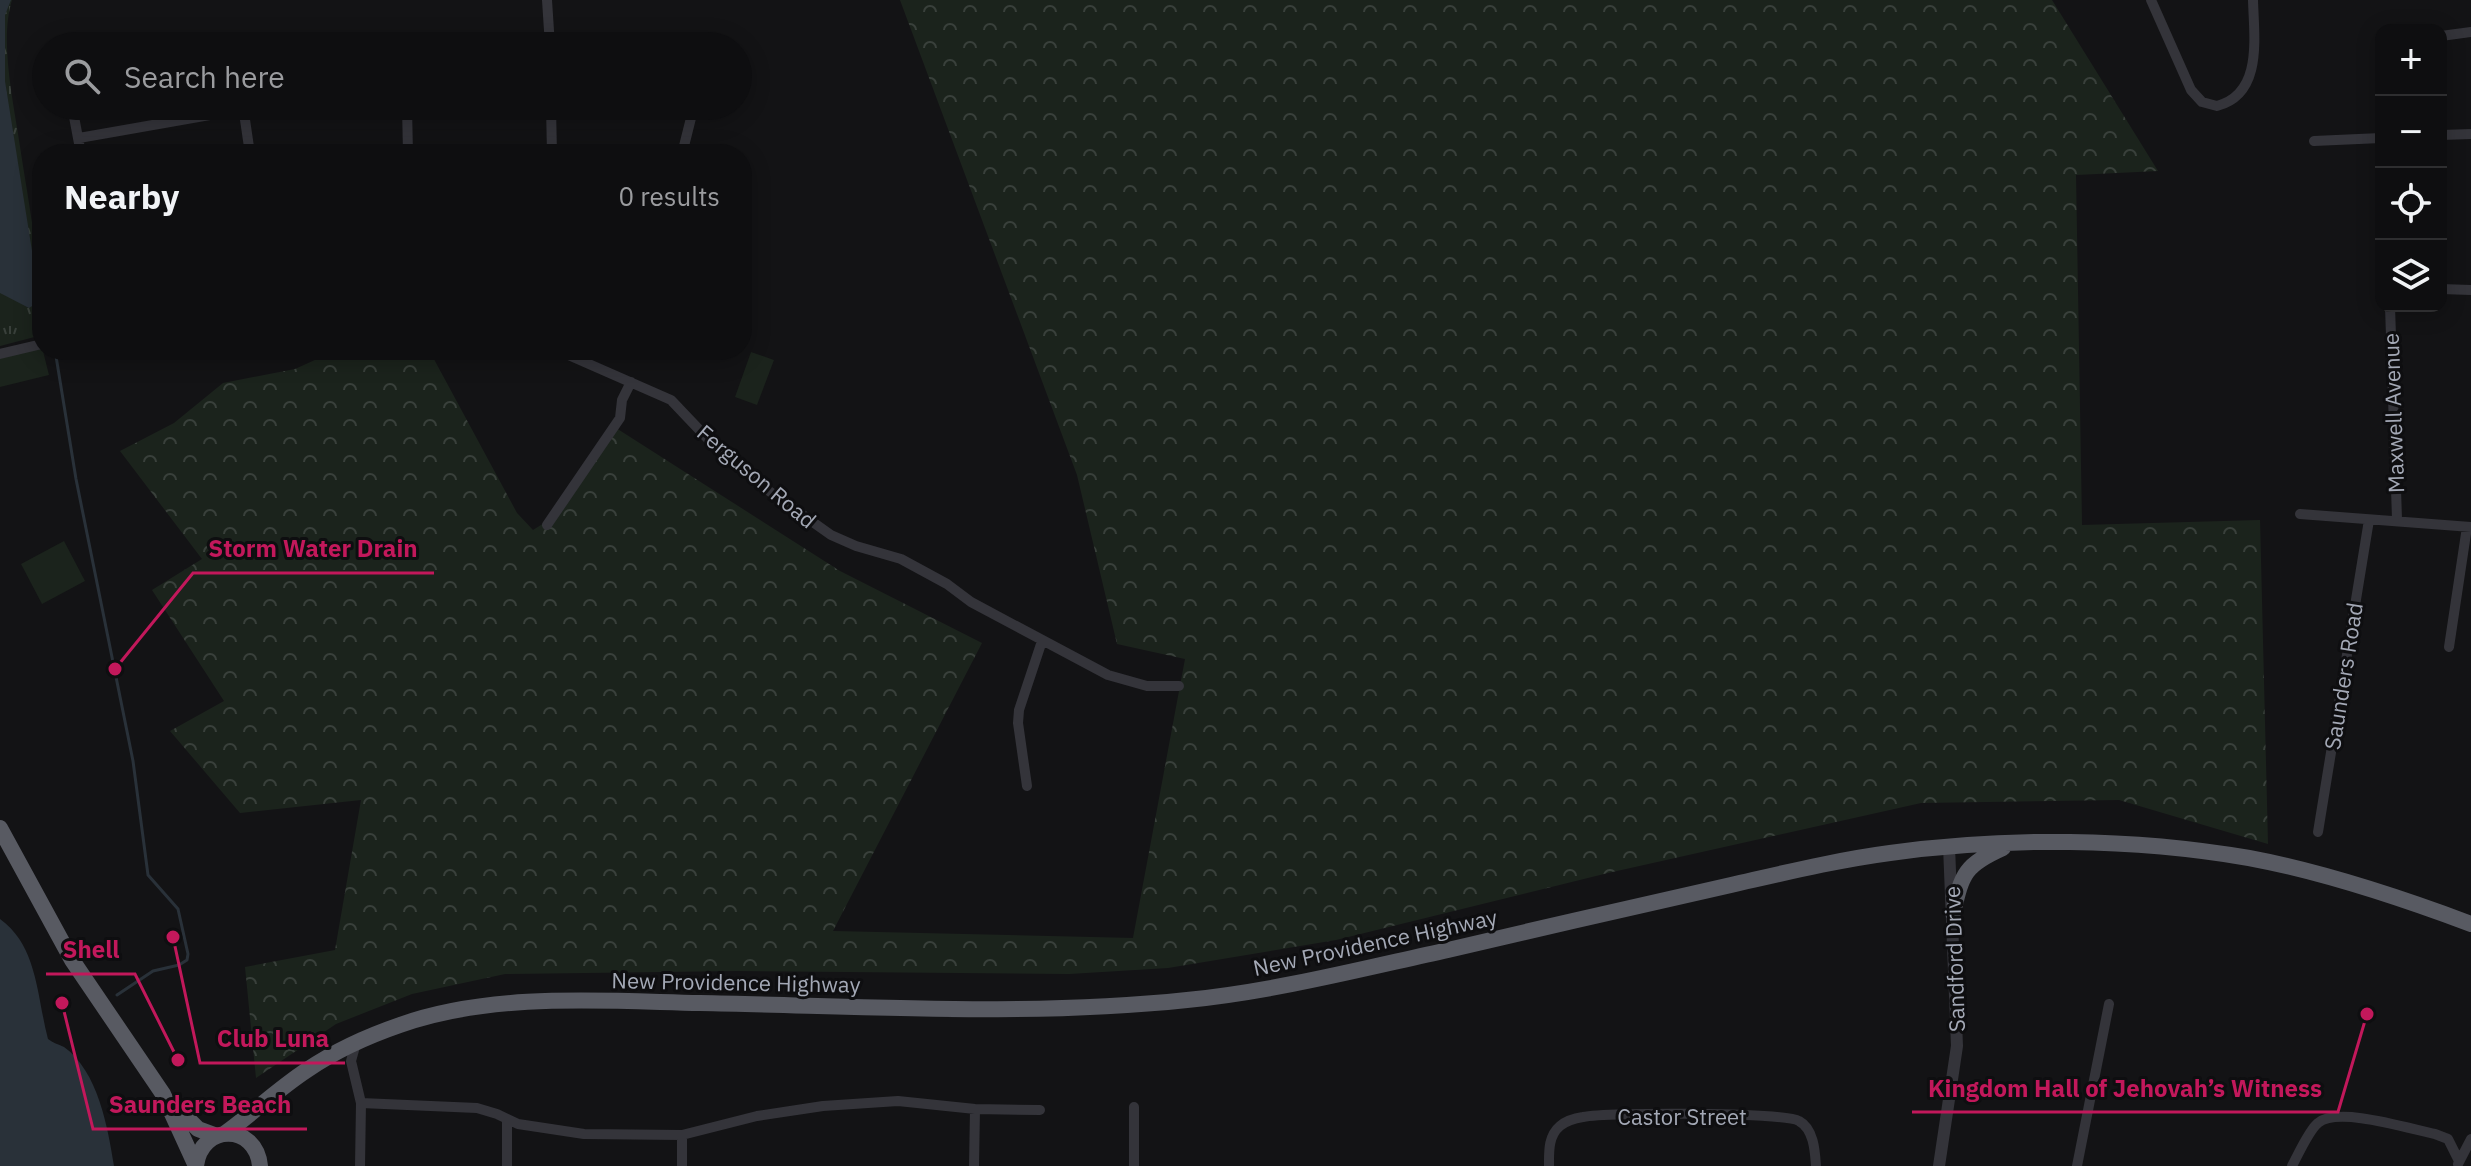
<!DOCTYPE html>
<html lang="en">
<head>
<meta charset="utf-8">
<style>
  :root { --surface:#0e0e10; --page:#171719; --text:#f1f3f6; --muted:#9b9c9f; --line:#2e2e30 }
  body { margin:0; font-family:"IBM Plex Sans",sans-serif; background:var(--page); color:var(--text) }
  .controls { position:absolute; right:24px; top:24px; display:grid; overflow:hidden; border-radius:16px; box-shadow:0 4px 20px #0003 }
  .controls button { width:72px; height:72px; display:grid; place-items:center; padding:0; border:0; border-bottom:2px solid var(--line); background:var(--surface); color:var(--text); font:40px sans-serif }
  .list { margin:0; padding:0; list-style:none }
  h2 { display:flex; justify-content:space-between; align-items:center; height:104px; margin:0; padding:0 32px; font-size:34px }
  h2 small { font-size:26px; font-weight:400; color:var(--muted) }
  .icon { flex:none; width:44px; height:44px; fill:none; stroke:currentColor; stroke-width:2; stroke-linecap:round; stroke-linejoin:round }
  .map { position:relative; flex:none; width:2471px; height:1166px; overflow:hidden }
  .search { position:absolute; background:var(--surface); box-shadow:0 4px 20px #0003; left:32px; top:32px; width:720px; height:88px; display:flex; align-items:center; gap:20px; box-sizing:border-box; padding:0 28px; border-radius:44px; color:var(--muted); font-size:30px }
  .panel { position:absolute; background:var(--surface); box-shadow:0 4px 20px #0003; left:32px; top:144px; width:720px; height:216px; border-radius:32px }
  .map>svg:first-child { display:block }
  .grass { fill:#1b231c }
  .forest { fill:url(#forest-crowns) }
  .park { fill:url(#park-tufts) }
  .water { fill:#293139 }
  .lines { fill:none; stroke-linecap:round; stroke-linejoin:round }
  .stream { stroke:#293139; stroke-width:3 }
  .minor { stroke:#34343a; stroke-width:10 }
  .tertiary { stroke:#34343a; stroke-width:12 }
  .trunk { stroke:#585a62; stroke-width:16 }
  .labels { text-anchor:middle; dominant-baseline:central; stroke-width:6; stroke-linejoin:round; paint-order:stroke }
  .street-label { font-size:22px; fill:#a4a9b6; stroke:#0e0e10 }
  .leader { fill:none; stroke:#c2185b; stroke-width:3 }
  .callout-dot { fill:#c2185b; stroke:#0e0e10; stroke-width:3 }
  .callout-label { font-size:24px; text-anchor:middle; font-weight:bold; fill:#c2185b; stroke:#0e0e10; stroke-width:6; stroke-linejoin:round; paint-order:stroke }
</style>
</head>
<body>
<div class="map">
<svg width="2471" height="1166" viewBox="0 0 2471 1166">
  <defs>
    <pattern id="forest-crowns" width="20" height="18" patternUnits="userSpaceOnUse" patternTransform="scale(2)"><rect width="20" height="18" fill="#1b231c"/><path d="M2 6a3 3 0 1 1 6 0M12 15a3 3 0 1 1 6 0" fill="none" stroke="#39403b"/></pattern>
    <pattern id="park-tufts" width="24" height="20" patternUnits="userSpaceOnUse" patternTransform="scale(2)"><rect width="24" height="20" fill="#1b231c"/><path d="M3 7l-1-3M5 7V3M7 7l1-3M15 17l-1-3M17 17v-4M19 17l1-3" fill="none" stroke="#39403b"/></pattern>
  </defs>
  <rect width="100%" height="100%" fill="#131315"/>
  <path class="grass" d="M42,347l7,28 -49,12v-29z
    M751,352l23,8 -17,45 -22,-8z
    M64,541l21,40 -43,23 -21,-40z"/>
  <path class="forest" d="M900,0h1152l106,171 -82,4 6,350 178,-5 8,324 -149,-44 -198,3 -313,70 -272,67 -168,28 -99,6 -332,-3 -232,3 -93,20 -76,30 -80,54 -11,-111 90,-17 26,-150 -121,13 -70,-82 54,-30 -72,-111 50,-31 -82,-108 54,-28 49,-40 72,-14 42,-19h92l88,163 16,17 16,-10 67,-92 224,143 142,72 -149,288 300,7 52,-279 -68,-15 -40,-169z"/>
  <path class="park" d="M0,0h12c-12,38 0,95 6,134 10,67 24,134 24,201l-42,11z"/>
  <path class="water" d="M0,0h11l-6,15v66l35,220 -11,7 -29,-15z
    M0,919c38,27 37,79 48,120 5,4 10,5 16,8 34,24 44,81 50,119h-114z"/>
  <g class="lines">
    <path class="stream" d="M33,304l9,18
      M55,350l21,129 57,282 15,114 30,34 10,45 -1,6 -8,5 -26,6 -36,24"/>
    <path class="minor" d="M547,0l3,46
      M2151,0l40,90 11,12 15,4c46,-12 37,-68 36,-106
      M549,36l60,10
      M2441,36l30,-4
      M72,106l9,48
      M243,106l7,48
      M407,106l1,48
      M551,106l1,48
      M2441,135l30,-1
      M79,138l182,-32
      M2314,141l67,-3
      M682,154l12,-48
      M2441,289l30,1
      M2390,306l7,213
      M557,350l114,50 38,40 60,51 62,44 25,11 45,13 46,25 24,18 137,73 39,11h32
      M0,354l42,-10
      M2300,514l171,13
      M547,525l73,-107 2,-18 9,-18
      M2449,647l18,-120
      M1027,786l-9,-63 1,-13 23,-69
      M2318,832l51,-312
      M356,1043l-5,18 10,42 -1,63
      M361,1103l116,5 20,6 21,10 66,10 98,1 75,-19 66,-10 75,-5 77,8 65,1
      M1134,1107v59
      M682,1135v31
      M2458,1164l13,-25
      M507,1166v-45
      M974,1166l1,-57
      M1549,1166c0,-14 -1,-30 11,-40 6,-5 16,-8 23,-9 24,-5 200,-5 216,4 15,8 16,31 17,45
      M2077,1166l32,-162
      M2292,1166c6,-11 17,-36 26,-43 20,-17 92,6 117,11l13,5 11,22"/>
    <path class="tertiary" d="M1939,1166l18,-120 -8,-200"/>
    <path class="trunk" d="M0,828l72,132 91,134 33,72
      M1953,913c9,-40 12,-48 50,-65
      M175,1106l23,23 19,7
      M224,1134c28,-20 54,-45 83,-64 28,-19 61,-34 93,-45 92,-33 204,-24 300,-22 162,3 325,14 487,-3 89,-9 174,-31 261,-50 94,-22 189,-44 283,-65 53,-12 106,-25 159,-32 117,-16 243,-15 359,5 75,14 150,39 222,66
      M196,1166c5,-43 60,-43 64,0"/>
  </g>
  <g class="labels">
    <g class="street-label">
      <text transform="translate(2393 413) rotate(-92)">Maxwell Avenue</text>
      <text transform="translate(757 476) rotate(40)">Ferguson Road</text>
      <text transform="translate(2343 676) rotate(-81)">Saunders Road</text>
      <text transform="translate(1375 942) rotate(-12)">New Providence Highway</text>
      <text transform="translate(1954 959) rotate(-92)">Sandford Drive</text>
      <text transform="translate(736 982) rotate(1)">New Providence Highway</text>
      <text x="1682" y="1116">Castor Street</text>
    </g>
  </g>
  <path class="leader" d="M115 669L193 573H434M178 1060L135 974H46M173 937L200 1063H345M2367 1014L2338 1112H1912M62 1003L93 1129H307"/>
  <g class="callout-dot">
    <circle cx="115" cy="669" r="8"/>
    <circle cx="178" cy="1060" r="8"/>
    <circle cx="173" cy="937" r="8"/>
    <circle cx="2367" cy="1014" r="8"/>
    <circle cx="62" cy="1003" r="8"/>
  </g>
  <g class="callout-label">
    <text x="313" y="557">Storm Water Drain</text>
    <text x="91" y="958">Shell</text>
    <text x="273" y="1047">Club Luna</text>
    <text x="2125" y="1097">Kingdom Hall of Jehovah’s Witness</text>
    <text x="200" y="1113">Saunders Beach</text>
  </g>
</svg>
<div class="controls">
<button>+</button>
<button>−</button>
<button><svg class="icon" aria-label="locate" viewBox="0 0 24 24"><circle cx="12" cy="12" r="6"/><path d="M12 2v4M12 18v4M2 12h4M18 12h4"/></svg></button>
<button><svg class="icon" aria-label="layers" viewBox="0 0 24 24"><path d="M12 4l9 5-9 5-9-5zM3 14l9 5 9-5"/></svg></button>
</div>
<div class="search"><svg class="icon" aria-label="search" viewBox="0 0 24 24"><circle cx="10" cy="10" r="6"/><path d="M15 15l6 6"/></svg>Search here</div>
<section class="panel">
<h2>Nearby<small>0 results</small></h2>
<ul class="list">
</ul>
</section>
</div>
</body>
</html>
